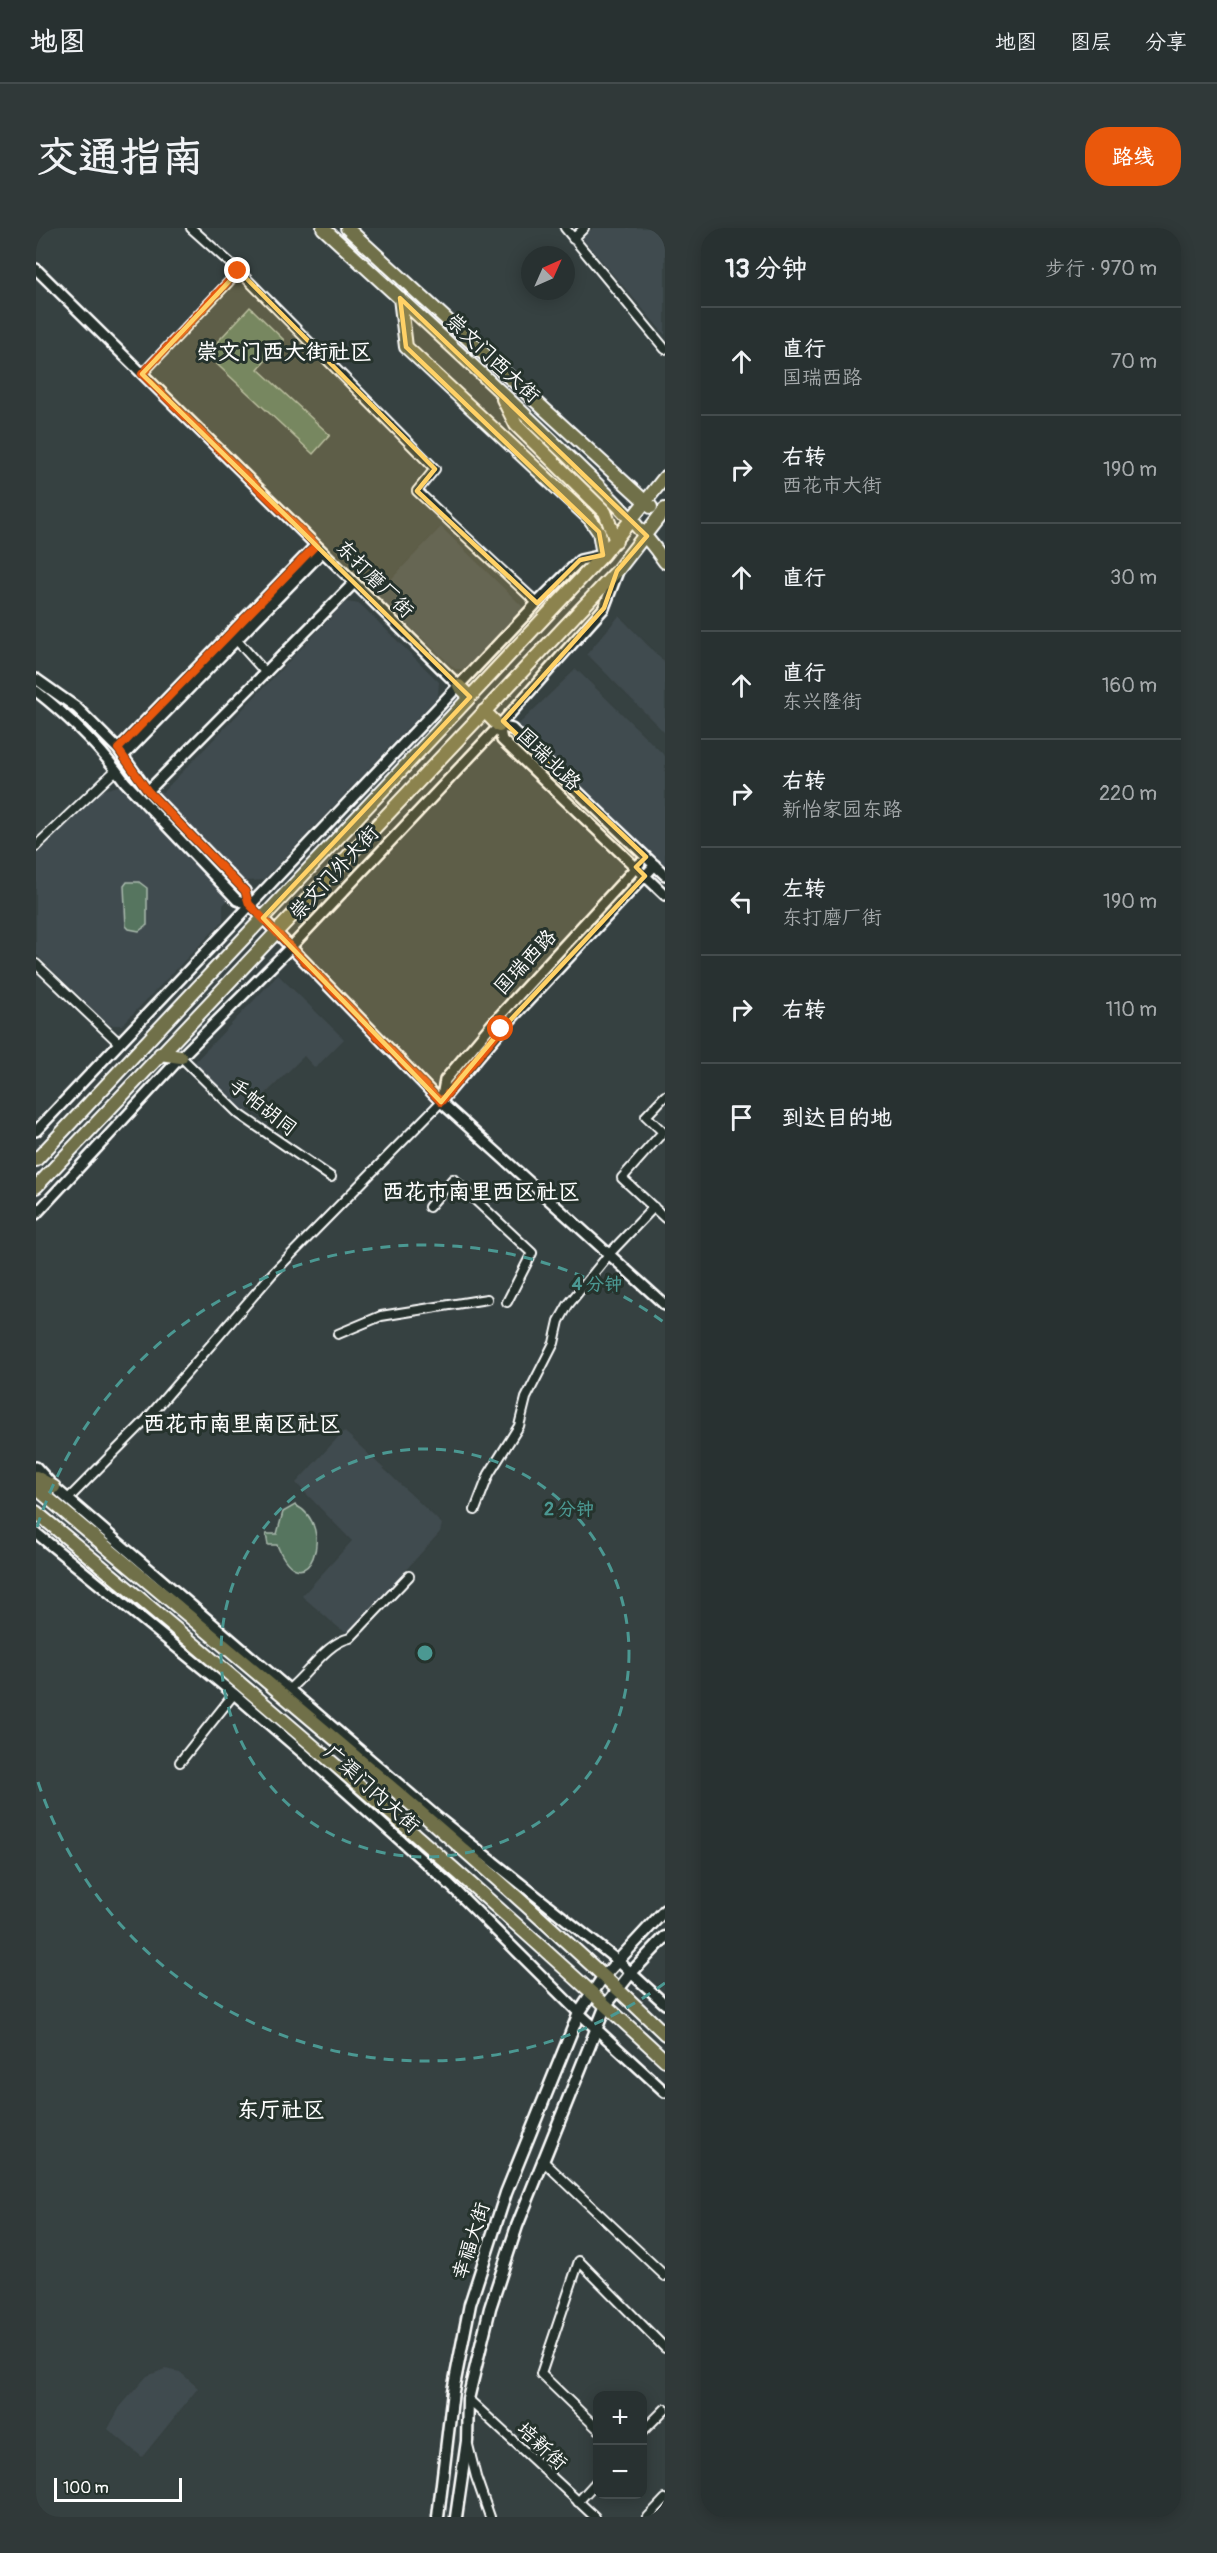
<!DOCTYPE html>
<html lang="zh">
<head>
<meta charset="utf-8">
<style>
  :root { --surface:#283131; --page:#303939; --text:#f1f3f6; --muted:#a5a9ab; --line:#444c4d; --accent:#ea580c }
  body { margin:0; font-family:Pangolin,"LXGW WenKai TC",sans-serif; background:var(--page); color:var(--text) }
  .controls { position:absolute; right:18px; bottom:18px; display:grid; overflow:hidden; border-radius:12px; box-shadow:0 3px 15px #0003 }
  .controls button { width:54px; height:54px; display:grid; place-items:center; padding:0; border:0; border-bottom:2px solid var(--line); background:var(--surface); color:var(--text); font:30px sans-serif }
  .compass { position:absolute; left:485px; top:18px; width:54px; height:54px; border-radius:50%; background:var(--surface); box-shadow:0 3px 15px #0003; rotate:45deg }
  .scale { position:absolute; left:18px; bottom:15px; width:128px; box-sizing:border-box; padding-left:6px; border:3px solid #fff; border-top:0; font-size:16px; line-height:21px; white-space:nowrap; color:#fff; -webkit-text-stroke:4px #26332d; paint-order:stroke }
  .stop { position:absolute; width:18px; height:18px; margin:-14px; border:4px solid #ea580c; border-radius:50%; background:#fff }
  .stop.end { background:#ea580c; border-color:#fff; box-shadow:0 2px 6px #0008 }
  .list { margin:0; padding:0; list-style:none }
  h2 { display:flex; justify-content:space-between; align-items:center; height:78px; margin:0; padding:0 24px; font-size:26px }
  h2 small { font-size:20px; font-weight:400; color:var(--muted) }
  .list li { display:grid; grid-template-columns:39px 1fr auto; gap:18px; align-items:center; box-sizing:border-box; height:108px; padding:0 24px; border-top:2px solid var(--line) }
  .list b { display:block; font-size:22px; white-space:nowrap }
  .list p { margin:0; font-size:20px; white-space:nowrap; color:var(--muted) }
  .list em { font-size:20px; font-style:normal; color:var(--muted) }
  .icon { flex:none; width:33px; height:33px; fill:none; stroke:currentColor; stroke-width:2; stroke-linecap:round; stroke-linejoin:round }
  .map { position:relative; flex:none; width:629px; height:2289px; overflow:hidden; border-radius:24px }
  header { display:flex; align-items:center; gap:36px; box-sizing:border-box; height:84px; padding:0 30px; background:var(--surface); border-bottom:2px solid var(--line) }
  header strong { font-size:28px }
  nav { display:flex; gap:33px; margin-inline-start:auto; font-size:21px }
  .intro { display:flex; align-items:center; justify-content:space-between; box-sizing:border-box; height:144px; padding:0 36px }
  h1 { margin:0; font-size:42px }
  .button { padding:15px 27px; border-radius:24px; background:var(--accent); color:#fff; font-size:21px; font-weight:700 }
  main { display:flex; gap:36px; padding:0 36px }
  aside { flex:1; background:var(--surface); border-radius:24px; box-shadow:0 3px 15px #0003 }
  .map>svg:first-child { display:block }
  .built { fill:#414b4f }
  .green { fill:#56755e; stroke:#aabaae; stroke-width:1.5 }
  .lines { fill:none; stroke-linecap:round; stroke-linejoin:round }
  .minor-casing { stroke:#fff; stroke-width:12 }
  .tertiary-casing { stroke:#fff; stroke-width:14 }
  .secondary-casing { stroke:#fff; stroke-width:15 }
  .primary-casing { stroke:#fff; stroke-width:16 }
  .minor { stroke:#26332d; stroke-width:8 }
  .tertiary { stroke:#26332d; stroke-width:9 }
  .secondary { stroke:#26332d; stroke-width:10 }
  .primary { stroke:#6f704a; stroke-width:12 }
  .route { stroke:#ea580c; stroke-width:8 }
  .marked { fill:#ffd166; fill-opacity:0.2; stroke:#ffd166; stroke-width:4.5; stroke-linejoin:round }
  .ring { fill:none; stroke:#4b9892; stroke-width:3; stroke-dasharray:10 8 }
  .labels { text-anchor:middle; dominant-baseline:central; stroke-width:6; stroke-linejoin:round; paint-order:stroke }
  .street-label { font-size:20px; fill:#fff; stroke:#26332d }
  .quarter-label { font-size:22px; font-weight:bold; fill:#fff; stroke:#26332d }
  .centre { fill:#4b9892; stroke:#26332d; stroke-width:3 }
  .ring-label { font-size:18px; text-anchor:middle; font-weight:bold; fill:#4b9892; stroke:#26332d; stroke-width:6; stroke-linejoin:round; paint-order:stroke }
</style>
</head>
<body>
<header>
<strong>地图</strong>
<nav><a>地图</a><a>图层</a><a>分享</a></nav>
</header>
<div class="intro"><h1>交通指南</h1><a class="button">路线</a></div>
<main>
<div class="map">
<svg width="629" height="2289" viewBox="0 0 629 2289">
  <rect width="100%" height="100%" fill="#364141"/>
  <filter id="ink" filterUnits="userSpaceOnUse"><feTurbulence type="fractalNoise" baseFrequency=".0167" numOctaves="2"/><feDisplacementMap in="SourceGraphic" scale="12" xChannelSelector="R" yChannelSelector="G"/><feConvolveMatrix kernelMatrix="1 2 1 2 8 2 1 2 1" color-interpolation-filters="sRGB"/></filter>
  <g filter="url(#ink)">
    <path class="built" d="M557,0h72v107l-83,-97z
      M405,299l82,80 -56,62h-12l-79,-74z
      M310,374l14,2 79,78 -1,14 -175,184 -17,1 -23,24v16l-101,104h-13l-73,-71v-103l64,-60 18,-5 45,6z
      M583,388l46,47v70l-78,-79z
      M540,441l89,87v110l-147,-141z
      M242,747l66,64 -29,29 -11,-12 -58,57 -54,-48z
      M308,1203l98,93 -2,8 -91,101 -10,-5 -37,-32 50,-55 -56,-58z
      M129,2141l15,3 18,16 -56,69 -34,-28 12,-22 27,-31z"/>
    <path class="green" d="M214,79l34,33 -26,29 72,66 -17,19 -107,-100z
      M91,654h12l8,6v37l-8,6 -10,-2 -3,-3 -2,-40z
      M259,1277c44,21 10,106 -18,40h-9l-2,-11h11l6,-22z"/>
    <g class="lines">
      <g class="minor-casing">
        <path id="minor" d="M155,0l48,43 196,198 -18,22 120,112
          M529,0l100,121
          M537,11l11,-11
          M106,146l97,-103
          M197,408l33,37
          M0,618l80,-76
          M0,736l83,79
          M145,829l58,57 92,63
          M629,868l-19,20 17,16 -41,46 43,40
          M393,979l24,-28 79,74 -25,49
          M302,1106l43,-18 106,-17
          M33,1270l77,-78 127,-147 168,-171
          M439,1282l14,-36 30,-48 7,-28 28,-55 5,-22 9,-16 42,-52 44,-46
          M253,1461c20,-16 37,-46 61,-51l59,-62
          M144,1534l54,-68
          M506,1932l123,116
          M432,2171l127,118
          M562,2201l-57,-55 38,-113 86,87
          M606,2204l23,-23
          M432,2217l8,32 14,40
          M542,2274l20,-22
          M612,2289l17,-18"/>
      </g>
      <g class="tertiary-casing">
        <path id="tertiary" d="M0,41l423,417
          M0,451l41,29 41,41 30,42 97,100 4,13 192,198 224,203
          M0,463c33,26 65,57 89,91l112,118 12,4
          M82,521l198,-204
          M88,527l198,-203
          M112,563l206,-208
          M629,647l-153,-146 -13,-3 3,14 163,155
          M406,872l60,-71 153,-164
          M405,874l4,-22 47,-56 148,-161
          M0,903l501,-528 43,-43 23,-5
          M0,986l145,-157 110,-110 208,-221 105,-118 13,-34
          M0,1239l18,20 383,330 181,144 47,43
          M0,1305l198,161 71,61 143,128 131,130 86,79"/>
      </g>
      <g class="secondary-casing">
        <path id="secondary" d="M402,2289l15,-126 17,-87 36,-111 73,-180 24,-36 62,-67
          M420,2289l11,-76 1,-42 22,-91 27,-82 89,-221 25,-32 34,-36"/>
      </g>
      <g class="primary-casing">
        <path id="primary" d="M287,0c76,70 153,139 227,211 41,40 83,77 115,123
          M311,0l304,279
          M364,70l6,49 184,172 9,13 4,23
          M467,171l13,26 89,87 11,29
          M423,458l11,11
          M448,483l15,15
          M124,826l21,3
          M0,932l567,-605 62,-78
          M0,959l581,-616 48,-62
          M0,1249l18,10
          M0,1260c212,179 429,354 629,546
          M0,1284c214,177 425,359 629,548"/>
      </g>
      <use href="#minor" class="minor"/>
      <use href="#tertiary" class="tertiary"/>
      <use href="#secondary" class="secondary"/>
      <use href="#primary" class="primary"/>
    </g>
  </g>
  <g class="lines" filter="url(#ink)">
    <path class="route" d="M202,43l-96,103 174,171 -198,204 30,42 97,100 4,13 192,198 60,-73"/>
  </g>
  <path class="marked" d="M203,43l196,198 -18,22 120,112 43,-43 23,-5 -4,-23 -193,-185 -6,-49 247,238 -30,35 -13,37 -101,113 143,136 -10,10 9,9 -143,153 -61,73 -178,-184 207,-221 -328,-323z"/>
  <g class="ring">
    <circle cx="389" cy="1425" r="204"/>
    <path d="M629 1755A408 408 0 0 1 1 1551M1 1299A408 408 0 0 1 629 1095"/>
  </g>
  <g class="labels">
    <g class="street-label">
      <text transform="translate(457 130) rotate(43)">崇文门西大街</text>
      <text transform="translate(339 351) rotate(45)">东打磨厂街</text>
      <text transform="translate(513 531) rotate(44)">国瑞北路</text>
      <text transform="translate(298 645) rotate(-47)">崇文门外大街</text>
      <text transform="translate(489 734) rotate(-47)">国瑞西路</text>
      <text transform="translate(227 879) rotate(38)">手帕胡同</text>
      <text transform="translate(336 1561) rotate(42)">广渠门内大街</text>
      <text transform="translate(435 2013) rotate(-72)">幸福大街</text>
      <text transform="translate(506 2218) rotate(43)">培新街</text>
    </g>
    <g class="quarter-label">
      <text x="248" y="124">崇文门西大街社区</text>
      <text x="445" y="964">西花市南里西区社区</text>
      <text x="206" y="1196">西花市南里南区社区</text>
      <text x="245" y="1882">东厅社区</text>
    </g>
  </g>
  <circle cx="389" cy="1425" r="9" class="centre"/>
  <g class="ring-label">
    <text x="561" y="1062">4 分钟</text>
    <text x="533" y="1287">2 分钟</text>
  </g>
</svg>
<div class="controls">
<button>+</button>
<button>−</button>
</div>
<svg class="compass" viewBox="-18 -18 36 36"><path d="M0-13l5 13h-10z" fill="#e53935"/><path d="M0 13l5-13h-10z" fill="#a5a9ab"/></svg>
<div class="scale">100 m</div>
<div class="stop" style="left:465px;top:801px"></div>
<div class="stop end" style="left:202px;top:43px"></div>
</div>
<aside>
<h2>13 分钟<small>步行 · 970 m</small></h2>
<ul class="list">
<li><svg class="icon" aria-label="ahead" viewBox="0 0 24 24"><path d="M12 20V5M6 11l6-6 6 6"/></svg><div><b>直行</b><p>国瑞西路</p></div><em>70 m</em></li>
<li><svg class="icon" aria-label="right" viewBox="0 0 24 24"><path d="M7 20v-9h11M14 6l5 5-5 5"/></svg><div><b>右转</b><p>西花市大街</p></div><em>190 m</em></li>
<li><svg class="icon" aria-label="ahead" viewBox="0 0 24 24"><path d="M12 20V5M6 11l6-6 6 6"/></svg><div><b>直行</b></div><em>30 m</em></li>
<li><svg class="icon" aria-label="ahead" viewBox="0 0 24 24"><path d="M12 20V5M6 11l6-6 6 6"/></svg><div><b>直行</b><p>东兴隆街</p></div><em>160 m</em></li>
<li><svg class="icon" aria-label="right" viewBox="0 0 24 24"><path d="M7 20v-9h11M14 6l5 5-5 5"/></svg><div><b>右转</b><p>新怡家园东路</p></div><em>220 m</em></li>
<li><svg class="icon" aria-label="left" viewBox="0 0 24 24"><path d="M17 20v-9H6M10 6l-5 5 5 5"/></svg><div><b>左转</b><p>东打磨厂街</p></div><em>190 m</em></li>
<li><svg class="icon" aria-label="right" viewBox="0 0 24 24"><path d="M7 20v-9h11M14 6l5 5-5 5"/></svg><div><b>右转</b></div><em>110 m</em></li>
<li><svg class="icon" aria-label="arrive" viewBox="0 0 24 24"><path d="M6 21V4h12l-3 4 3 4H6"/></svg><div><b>到达目的地</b></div></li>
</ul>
</aside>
</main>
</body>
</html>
